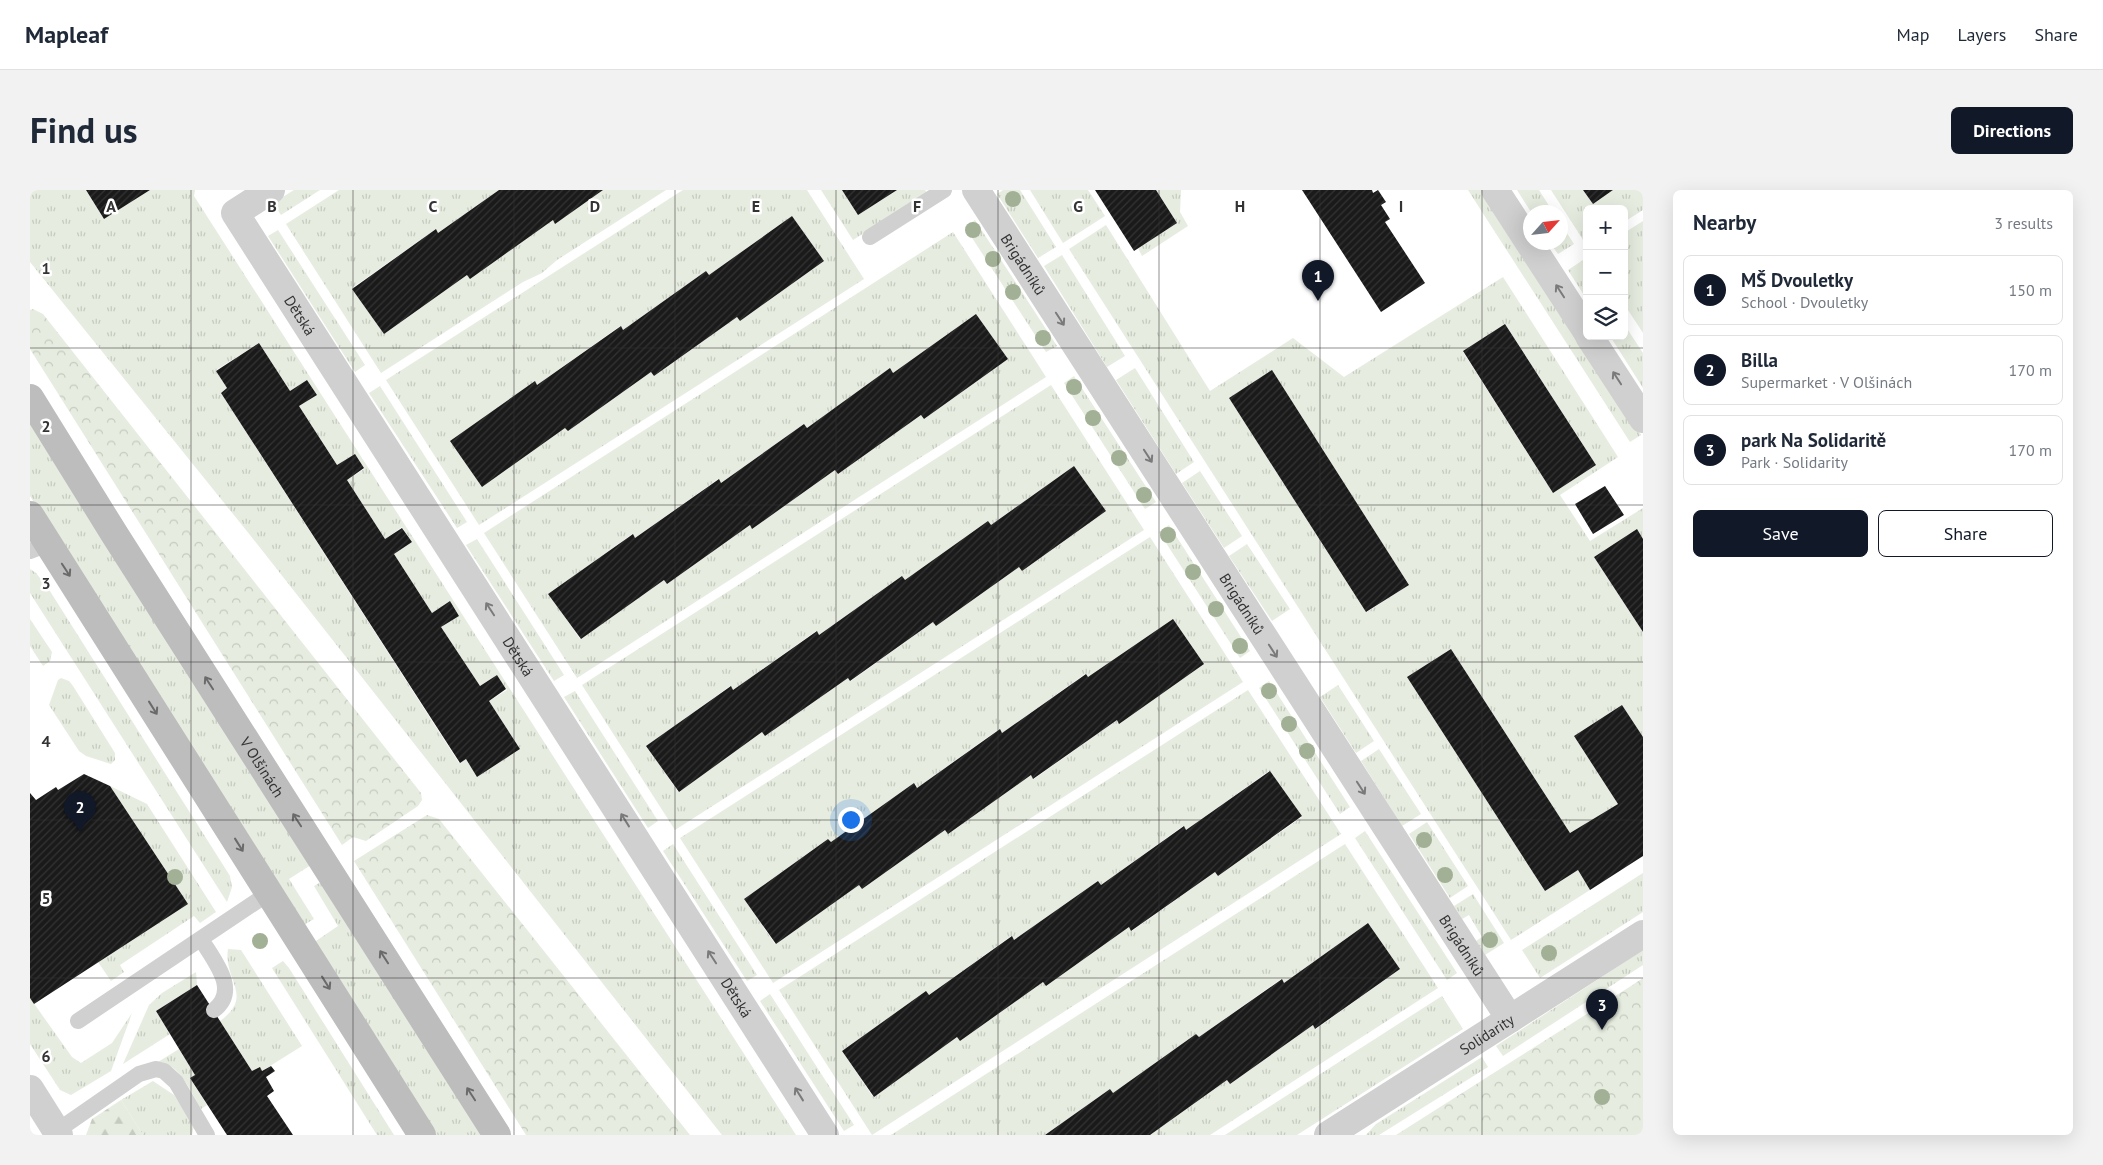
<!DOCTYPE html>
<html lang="en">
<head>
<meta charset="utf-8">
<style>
  :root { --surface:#fff; --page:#f2f2f3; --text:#1f2937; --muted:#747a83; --line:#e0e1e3; --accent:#111827 }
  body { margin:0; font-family:"PT Sans",sans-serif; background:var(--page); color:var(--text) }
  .controls { position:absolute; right:15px; top:15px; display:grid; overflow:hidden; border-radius:8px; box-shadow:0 5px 20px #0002 }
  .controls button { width:45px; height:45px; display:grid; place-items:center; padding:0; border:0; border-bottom:1px solid var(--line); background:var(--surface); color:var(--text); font:25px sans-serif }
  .compass { position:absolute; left:1493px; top:15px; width:45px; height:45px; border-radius:50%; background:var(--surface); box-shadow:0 5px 20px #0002; rotate:63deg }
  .you { position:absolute; left:820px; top:629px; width:18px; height:18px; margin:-12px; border:4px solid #fff; border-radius:50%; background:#1a73e8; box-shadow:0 0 0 8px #1a73e833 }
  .badge { display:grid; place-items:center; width:32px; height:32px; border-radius:50%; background:var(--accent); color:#fff; font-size:16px; font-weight:700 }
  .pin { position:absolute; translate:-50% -41px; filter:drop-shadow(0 1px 2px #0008) }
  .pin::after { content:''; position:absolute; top:26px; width:18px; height:15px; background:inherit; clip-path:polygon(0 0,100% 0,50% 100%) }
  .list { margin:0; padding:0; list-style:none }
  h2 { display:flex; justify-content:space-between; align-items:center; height:65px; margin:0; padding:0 20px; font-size:21px }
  h2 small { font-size:16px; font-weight:400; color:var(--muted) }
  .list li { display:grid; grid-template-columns:32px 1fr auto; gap:15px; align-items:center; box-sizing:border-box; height:70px; margin:0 10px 10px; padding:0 10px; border:1px solid var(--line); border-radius:8px }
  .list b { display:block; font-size:19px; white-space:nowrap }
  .list p { margin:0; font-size:16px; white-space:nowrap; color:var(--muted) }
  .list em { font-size:16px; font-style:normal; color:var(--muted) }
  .actions { display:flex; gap:10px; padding:15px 20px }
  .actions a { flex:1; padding:11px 0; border:1px solid var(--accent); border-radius:8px; text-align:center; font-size:18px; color:var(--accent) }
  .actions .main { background:var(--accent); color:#fff }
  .icon { flex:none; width:28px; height:28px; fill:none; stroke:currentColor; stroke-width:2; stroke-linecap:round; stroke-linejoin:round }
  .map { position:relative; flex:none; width:1613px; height:945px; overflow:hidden; border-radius:8px }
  header { display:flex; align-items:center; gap:30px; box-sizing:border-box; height:70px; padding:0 25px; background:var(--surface); border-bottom:1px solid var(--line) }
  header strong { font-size:24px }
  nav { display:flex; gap:28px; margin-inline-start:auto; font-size:18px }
  .intro { display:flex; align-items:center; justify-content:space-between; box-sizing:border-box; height:120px; padding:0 30px }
  h1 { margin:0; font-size:35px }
  .button { padding:12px 22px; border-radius:8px; background:var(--accent); color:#fff; font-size:18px; font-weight:700 }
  main { display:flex; gap:30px; padding:0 30px }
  aside { flex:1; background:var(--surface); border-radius:8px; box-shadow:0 5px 20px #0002 }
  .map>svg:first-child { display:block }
  .grass { fill:url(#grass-tufts); fill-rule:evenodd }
  .forest { fill:url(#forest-firs) }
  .park { fill:url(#park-crowns) }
  .building { fill:url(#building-hatch) }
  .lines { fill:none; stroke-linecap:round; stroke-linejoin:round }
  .service { stroke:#d0d0d0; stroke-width:16 }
  .minor { stroke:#d0d0d0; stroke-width:28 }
  .secondary { stroke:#bdbdbd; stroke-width:28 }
  .tree { fill:#a2b095 }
  .oneway { stroke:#7a7a7a }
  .oneway2 { stroke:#6a6a6a }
  .grid { fill:none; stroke:#333; stroke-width:1; stroke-opacity:0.55 }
  .labels { text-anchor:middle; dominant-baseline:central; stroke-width:5; stroke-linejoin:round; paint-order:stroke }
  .street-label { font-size:15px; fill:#333; stroke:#fff }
  .grid-label { font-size:16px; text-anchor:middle; font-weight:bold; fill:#333; stroke:#fff; stroke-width:5; stroke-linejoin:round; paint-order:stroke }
</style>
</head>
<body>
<header>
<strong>Mapleaf</strong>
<nav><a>Map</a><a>Layers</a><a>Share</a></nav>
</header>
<div class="intro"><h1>Find us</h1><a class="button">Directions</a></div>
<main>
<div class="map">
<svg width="1613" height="945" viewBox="0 0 1613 945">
  <defs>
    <pattern id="grass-tufts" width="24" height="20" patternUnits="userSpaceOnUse" patternTransform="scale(1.25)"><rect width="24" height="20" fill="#e6ecdf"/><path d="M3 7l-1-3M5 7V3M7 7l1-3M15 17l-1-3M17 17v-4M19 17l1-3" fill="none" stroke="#c6cbc0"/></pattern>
    <pattern id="forest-firs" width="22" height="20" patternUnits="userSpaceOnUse" patternTransform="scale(1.25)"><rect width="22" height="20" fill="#e6ecdf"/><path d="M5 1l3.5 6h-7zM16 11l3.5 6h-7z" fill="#c6cbc0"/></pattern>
    <pattern id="park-crowns" width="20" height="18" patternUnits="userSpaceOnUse" patternTransform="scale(1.25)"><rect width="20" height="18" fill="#e6ecdf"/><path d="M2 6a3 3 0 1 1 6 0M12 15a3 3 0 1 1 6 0" fill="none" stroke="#c6cbc0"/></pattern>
    <pattern id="building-hatch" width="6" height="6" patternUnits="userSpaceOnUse" patternTransform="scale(1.25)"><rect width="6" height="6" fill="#1a1a1a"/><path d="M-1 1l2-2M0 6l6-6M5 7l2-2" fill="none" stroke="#333"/></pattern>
  </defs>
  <rect width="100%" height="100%" fill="#fff"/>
  <path class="grass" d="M0,0h56l18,29 46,-29h45l-1,6 602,939h-74l-472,-600 -220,-273zM229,153l31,48 17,-11 10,15 -18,11 38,59 18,-11 9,15 -17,11 38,59 17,-12 10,15 -18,12 38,59 18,-12 9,15 -18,11 39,59 17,-11 10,15 -18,11 31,48 -42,27 -12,-17 -7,4 -238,-370 6,-5 -11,-18z
    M264,0h26l-39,25 -8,-12z
    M309,0h160l-61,43 -2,-4 -84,59 32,46 83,-59 86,-55 2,3 48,-33h63l-109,70 -15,13 -19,9 -142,91 -95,-149z
    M653,0h124l57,89 -385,246 -93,-145zM762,26l32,45 -84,60 -3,-4 -83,59 -3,-4 -83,59 -31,-46 83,-59 3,4 83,-59 3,4z
    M791,0h104l2,3 -74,47z
    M973,0h17l36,57 -18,11 -41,-64z
    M1000,0h58l17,26 -42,27z
    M1126,0h25l-1,22 8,14 -46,30 -4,-8 39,-25z
    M1438,0h16l157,245 -11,7z
    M1487,0h22l14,22h-22z
    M1521,0h32l10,14 20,-14h30v20l-19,12v-13h-37v37z
    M945,30l82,126 -11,6 -81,-125z
    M1613,31v112l-19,-29v-71z
    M1531,34l13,20 -16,10 -8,-11 10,-1z
    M1076,35l104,166 83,-53 51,39 159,-100 115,180 -58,38 30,46 53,-33v31l-6,-9 -43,27 49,75v105l-21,-32 -48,31 44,68 -48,29 -119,-184 -43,28 137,214 33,-21 12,20 -79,50 -442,-691zM1475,134l91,141 -43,28 -90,-141zM1242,181l137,214 -42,27 -138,-214z
    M248,40l87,135 -10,7 -87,-136z
    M923,42l93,145 -469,301 -93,-145zM946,124l32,45 -84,60 -3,-4 -83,59 -3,-4 -83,59 -2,-4 -83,59 -3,-4 -84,59 -31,-45 83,-60 3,4 83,-59 3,4 83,-59 3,4 83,-59 3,4z
    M1032,65l63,101 -18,11 -63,-101z
    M1553,70l4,5v35l-19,-30z
    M1594,134l19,29v35l-33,-52h14z
    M1105,178l59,94 -18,12 -60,-94z
    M1044,186l82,126 -11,7 -81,-126z
    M1021,195l93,145 -469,300 -93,-145zM1044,276l32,45 -84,60 -3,-4 -83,59 -3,-4 -82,59 -3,-3 -83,58 -3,-4 -84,60 -31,-46 83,-60 3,4 83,-59 3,4 83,-59 3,4 86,-55z
    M350,196l87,136 -10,6 -88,-135z
    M0,226l284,447 -25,16 25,40 -12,7 -272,-430z
    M1170,281l42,65 -18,12 -42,-65z
    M1139,335l81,126 -10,7 -81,-126z
    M1120,347l93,145 -470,301 -93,-145zM1055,484l32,46 -83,59 -3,-4 -83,58 -3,-3 -83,59 -3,-4 -84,59 -31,-45 84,-60 3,3 83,-58 3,4 82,-59 3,4z
    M447,349l87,136 -10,6 -88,-136z
    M1217,354l43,65 -18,12 -43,-65z
    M0,379l6,4 12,15 182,288 2,11 -5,15 -197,-309z
    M0,429l22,33 -2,9 -7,5 -13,-20z
    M31,488l8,3 4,5 42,67v7l-4,4 -25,-8 -7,-5 -30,-46 9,-25z
    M1239,491l81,126 -10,7 -81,-126z
    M1308,495l36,56 -18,12 -36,-56z
    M1218,500l93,144 -469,301 -93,-145zM1239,581l33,46 -84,59 -3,-4 -83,59 -3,-4 -83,59 -3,-4 -83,59 -3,-4 -84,60 -31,-46 84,-59 3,3 82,-59 3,4 84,-59 3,4 82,-59 3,4z
    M545,501l83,130 -10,7 -84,-131z
    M1349,559l42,65 -19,12 -41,-65z
    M80,596l37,18 69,108 -16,11 -6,-7 -74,49 4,7 -13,9 -13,-19z
    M1397,632l41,64 -18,12 -41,-64z
    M1335,641l92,142 -10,7 -92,-142z
    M643,654l84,131 -10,6 -84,-130z
    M1315,654l93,144 -228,147h-60l77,-55 3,4 83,-59 3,4 84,-60 -32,-46 -84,60 -3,-4 -82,58 -3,-3 -83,59 -3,-4 -65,46h-154z
    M1613,683v39l-103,66 -18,-28z
    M294,690l162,255h-52l-121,-192 25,-17 -24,-40z
    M1443,704l31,49 -19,12 -9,-14 6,-4 -13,-22 -7,4 -8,-13z
    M198,759l13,1 61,96 -40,25 -2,-3 -8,3 -32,-50c35,-25 3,-41 8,-72z
    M1613,760v15l-140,91 -7,-10z
    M253,771l6,7 105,167h-17l-105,-167z
    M166,782l1,13 -41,26 14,23 -47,30 26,-59 13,-12z
    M740,804l84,131 -10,6 -84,-130z
    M1412,806l21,33 -166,106h-72z
    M0,808l42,59 9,6 31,-20 20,-30 -21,58 -40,24 -11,-5 -30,-46z
    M149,859l16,26 -5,3 17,27 -6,4c-10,-16 -21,-46 -43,-47z
    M1452,867l6,10 -109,68h-13l10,-11z
    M123,891l21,14 20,30 -2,10h-49l-22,-35z"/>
  <path class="forest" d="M91,910l22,35h-57l6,-16z"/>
  <path class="park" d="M3,119l10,5 378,479 1,7 -4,6 -52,35 -13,-4 -11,8 -312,-496v-39z
    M397,625l12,4 251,316h-164l-172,-274z
    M1613,788v157h-247l235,-149z"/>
  <path class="building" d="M56,0h64l-46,29z
    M469,0h104l-48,34 -2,-4 -83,59 -3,-4 -83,59 -32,-45 84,-60 2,4z
    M812,0h55l-39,25z
    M1065,0h61l21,33 -43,28z
    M1272,0h70l1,3 5,-3 8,12 -5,3 9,14 -5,3 40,61 -44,29z
    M1553,0h30l-20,14z
    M762,26l32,45 -84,60 -3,-4 -83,59 -3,-4 -83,59 -3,-3 -83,59 -32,-46 85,-60 2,4 84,-59 2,4 83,-59 3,4z
    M946,124l32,45 -84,60 -3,-4 -83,59 -3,-4 -83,59 -2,-4 -83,59 -3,-4 -83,59 -33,-45 85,-60 2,4 84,-59 2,4 83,-59 3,4 83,-60 3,5z
    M1475,134l91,141 -43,28 -90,-142z
    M229,153l31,48 17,-11 10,15 -18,11 38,59 18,-11 9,14 -17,12 38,59 17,-11 10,14 -18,12 38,59 18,-12 9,15 -18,11 39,59 17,-11 9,14 -17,12 31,48 -43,28 -11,-18 -6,4 -239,-370 6,-5 -11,-17z
    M1242,180l137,215 -43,27 -137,-214z
    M1044,276l32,45 -84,60 -3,-4 -83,59 -3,-4 -83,59 -2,-3 -83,58 -3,-4 -83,60 -33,-46 85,-60 2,4 84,-59 2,4 83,-59 3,4 83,-59 3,4z
    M1575,296l19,29 -31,19 -18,-30z
    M1607,339l6,10v93l-49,-75z
    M1143,429l31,45 -85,60 -2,-4 -84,59 -2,-4 -83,59 -3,-4 -83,59 -3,-4 -83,59 -32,-45 84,-60 3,3 83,-59 3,5 83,-59 2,4 84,-59 2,3z
    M1421,459l119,184 48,-29 -44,-68 48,-31 21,32v119l-53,34 -12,-20 -33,21 -138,-214z
    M1240,581l32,45 -84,60 -3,-4 -84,59 -2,-4 -83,59 -3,-4 -83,59 -3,-4 -83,60 -32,-46 84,-60 3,4 83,-59 2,4 84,-59 3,4 83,-59 2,4z
    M54,584l26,12 78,118 -154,100 -4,-6v-205l6,7 20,-13 2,3z
    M1338,733l32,46 -85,60 -2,-4 -83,59 -3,-4 -77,55h-105l65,-46 3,4 83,-59 3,3 83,-58 2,4z
    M167,795l55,86 8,-4 2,4 9,-5 4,5 -9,6 8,14 -7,5 26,39h-66l-37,-57 5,-3 -39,-64z"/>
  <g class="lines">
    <path class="service" d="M840,47l74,-47
      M0,361l18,-7
      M171,749c13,22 39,51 13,71
      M48,831l191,-128
      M21,945l88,-61 17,-5 8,2 12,11 31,53"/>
    <g class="minor">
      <path id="s1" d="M241,0l-36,23 590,922"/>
      <path id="s2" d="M946,0l534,829"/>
      <path d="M1465,0l92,142"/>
      <path d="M1559,146l54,83"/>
      <path d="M0,899l29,46"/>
      <path id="s3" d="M1298,945l315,-201"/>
    </g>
    <g class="secondary">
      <path id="s4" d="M0,208l85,137 382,600"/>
      <path d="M0,325l392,620"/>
    </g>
  </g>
  <g class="tree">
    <circle cx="983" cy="9" r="8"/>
    <circle cx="943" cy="40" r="8"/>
    <circle cx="963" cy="69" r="8"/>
    <circle cx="983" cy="102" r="8"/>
    <circle cx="1013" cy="148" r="8"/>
    <circle cx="1044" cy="197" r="8"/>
    <circle cx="1063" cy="228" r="8"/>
    <circle cx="1089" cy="268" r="8"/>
    <circle cx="1114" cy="305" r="8"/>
    <circle cx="1138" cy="345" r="8"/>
    <circle cx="1163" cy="382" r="8"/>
    <circle cx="1186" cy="419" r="8"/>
    <circle cx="1210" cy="456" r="8"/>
    <circle cx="1239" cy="501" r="8"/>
    <circle cx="1259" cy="534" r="8"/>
    <circle cx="1277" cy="561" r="8"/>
    <circle cx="1394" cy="650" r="8"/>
    <circle cx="1415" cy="685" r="8"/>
    <circle cx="145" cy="687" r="8"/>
    <circle cx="1460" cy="750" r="8"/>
    <circle cx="230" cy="751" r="8"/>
    <circle cx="1519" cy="763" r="8"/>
    <circle cx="1572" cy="907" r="8"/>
  </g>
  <defs><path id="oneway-shaft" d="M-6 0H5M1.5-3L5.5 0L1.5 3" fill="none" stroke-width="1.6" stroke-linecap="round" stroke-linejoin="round" transform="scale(1.25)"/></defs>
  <g class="oneway">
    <use href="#oneway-shaft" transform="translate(1530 101) rotate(-123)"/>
    <use href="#oneway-shaft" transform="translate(1030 129) rotate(57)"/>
    <use href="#oneway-shaft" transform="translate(1587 188) rotate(-123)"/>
    <use href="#oneway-shaft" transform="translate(1118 266) rotate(57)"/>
    <use href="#oneway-shaft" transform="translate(460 419) rotate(-123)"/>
    <use href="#oneway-shaft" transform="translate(1243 461) rotate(57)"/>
    <use href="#oneway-shaft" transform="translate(1331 598) rotate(57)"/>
    <use href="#oneway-shaft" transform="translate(595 630) rotate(-122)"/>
    <use href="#oneway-shaft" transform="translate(682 767) rotate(-123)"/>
    <use href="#oneway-shaft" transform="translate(769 904) rotate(-122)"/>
  </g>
  <g class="oneway2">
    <use href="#oneway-shaft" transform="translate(36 380) rotate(57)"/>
    <use href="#oneway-shaft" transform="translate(179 493) rotate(-123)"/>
    <use href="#oneway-shaft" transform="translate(123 518) rotate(58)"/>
    <use href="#oneway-shaft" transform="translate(267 630) rotate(-123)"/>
    <use href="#oneway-shaft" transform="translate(209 655) rotate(58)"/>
    <use href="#oneway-shaft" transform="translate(354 767) rotate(-123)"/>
    <use href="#oneway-shaft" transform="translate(296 793) rotate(58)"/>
    <use href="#oneway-shaft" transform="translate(441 904) rotate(-123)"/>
  </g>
  <path class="grid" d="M161,0v945M323,0v945M484,0v945M645,0v945M806,0v945M968,0v945M1129,0v945M1290,0v945M1452,0v945M0,158h1613M0,315h1613M0,472h1613M0,630h1613M0,788h1613"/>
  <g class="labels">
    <g class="street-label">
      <text stroke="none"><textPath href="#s2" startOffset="88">Brigádníků</textPath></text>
      <text stroke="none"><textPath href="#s1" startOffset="164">Dětská</textPath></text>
      <text stroke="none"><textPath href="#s2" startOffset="492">Brigádníků</textPath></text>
      <text stroke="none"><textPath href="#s1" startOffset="569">Dětská</textPath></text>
      <text stroke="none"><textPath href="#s4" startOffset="436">V Olšinách</textPath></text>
      <text stroke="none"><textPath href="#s2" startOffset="898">Brigádníků</textPath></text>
      <text stroke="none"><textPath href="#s1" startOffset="974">Dětská</textPath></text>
      <text stroke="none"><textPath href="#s3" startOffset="188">Solidarity</textPath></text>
    </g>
  </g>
  <g class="grid-label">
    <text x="81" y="22">A</text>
    <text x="242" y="22">B</text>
    <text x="403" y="22">C</text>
    <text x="565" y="22">D</text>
    <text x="726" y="22">E</text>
    <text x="887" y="22">F</text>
    <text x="1048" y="22">G</text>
    <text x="1210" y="22">H</text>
    <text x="1371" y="22">I</text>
    <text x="16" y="84">1</text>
    <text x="16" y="242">2</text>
    <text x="16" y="399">3</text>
    <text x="16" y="557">4</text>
    <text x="16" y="714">5</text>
    <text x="16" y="872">6</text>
  </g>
</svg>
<div class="controls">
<button>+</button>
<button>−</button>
<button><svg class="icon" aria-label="layers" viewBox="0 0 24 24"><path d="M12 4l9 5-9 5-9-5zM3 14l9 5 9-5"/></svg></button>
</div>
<svg class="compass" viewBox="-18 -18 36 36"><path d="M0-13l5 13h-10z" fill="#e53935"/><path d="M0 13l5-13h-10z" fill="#747a83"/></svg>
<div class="you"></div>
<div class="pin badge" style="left:1288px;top:111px">1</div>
<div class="pin badge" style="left:50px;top:642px">2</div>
<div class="pin badge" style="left:1572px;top:840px">3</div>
</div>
<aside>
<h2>Nearby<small>3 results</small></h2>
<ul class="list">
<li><span class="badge">1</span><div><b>MŠ Dvouletky</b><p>School · Dvouletky</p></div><em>150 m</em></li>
<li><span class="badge">2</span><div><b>Billa</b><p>Supermarket · V Olšinách</p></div><em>170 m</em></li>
<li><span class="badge">3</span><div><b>park Na Solidaritě</b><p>Park · Solidarity</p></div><em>170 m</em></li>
</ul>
<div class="actions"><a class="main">Save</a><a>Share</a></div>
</aside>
</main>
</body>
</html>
